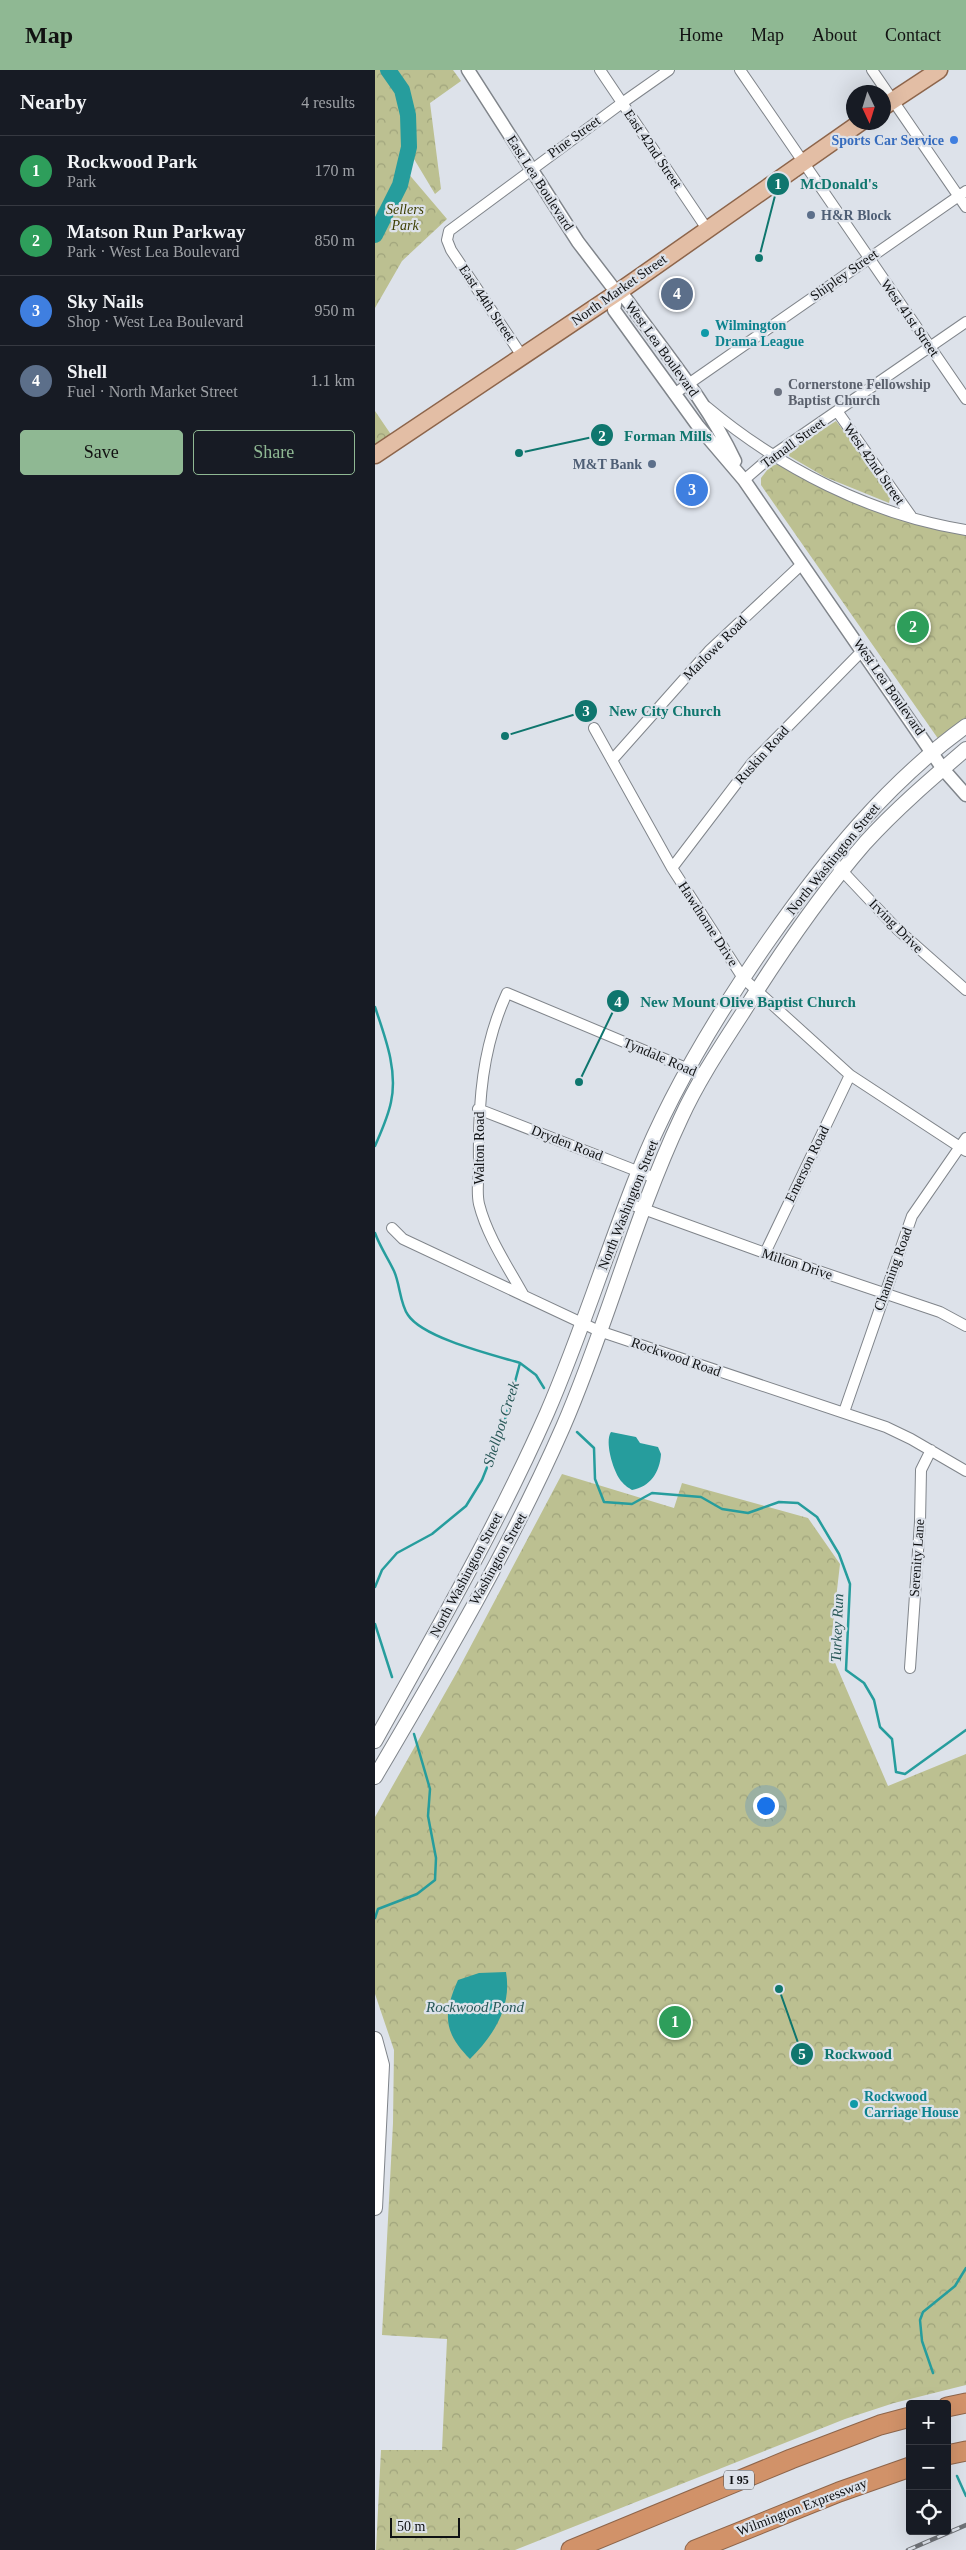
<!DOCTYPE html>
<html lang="en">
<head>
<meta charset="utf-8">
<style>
  :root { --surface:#171b24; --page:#20242c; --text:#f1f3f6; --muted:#9ea1a6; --line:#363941; --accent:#8fb893 }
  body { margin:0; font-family:Georgia,serif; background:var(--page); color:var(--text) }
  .controls { position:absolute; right:15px; bottom:15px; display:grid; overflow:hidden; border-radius:5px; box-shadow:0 5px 20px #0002 }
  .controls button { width:45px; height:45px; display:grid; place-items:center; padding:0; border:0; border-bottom:1px solid var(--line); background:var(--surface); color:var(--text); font:25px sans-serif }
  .compass { position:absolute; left:471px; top:15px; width:45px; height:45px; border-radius:50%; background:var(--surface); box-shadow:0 5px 20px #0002; rotate:176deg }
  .scale { position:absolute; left:15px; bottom:12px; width:70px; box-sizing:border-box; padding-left:5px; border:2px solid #0f1113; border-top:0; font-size:14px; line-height:18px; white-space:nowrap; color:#0f1113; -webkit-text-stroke:4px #dde2ea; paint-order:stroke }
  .you { position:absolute; left:390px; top:1735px; width:18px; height:18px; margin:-12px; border:4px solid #fff; border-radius:50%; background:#1a73e8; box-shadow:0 0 0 8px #1a73e833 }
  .badge { display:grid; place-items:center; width:32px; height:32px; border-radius:50%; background:var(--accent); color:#fff; font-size:16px; font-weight:700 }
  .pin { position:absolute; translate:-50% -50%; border:2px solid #fff; box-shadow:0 1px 5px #0006 }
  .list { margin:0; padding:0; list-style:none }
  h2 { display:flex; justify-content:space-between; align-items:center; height:65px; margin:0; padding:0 20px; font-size:21px }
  h2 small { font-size:16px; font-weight:400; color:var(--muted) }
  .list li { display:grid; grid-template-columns:32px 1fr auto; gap:15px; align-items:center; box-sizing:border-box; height:70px; padding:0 20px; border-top:1px solid var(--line) }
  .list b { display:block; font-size:19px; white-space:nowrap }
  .list p { margin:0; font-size:16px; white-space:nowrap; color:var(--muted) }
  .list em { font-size:16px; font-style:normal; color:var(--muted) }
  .actions { display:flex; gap:10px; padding:15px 20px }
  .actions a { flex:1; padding:11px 0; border:1px solid var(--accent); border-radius:5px; text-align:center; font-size:18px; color:var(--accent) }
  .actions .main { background:var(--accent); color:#111 }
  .icon { flex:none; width:28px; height:28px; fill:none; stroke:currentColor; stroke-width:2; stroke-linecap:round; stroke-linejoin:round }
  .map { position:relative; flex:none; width:591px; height:2480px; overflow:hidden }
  header { display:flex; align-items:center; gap:30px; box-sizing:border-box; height:70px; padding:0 25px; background:var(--accent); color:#111 }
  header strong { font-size:24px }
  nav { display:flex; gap:28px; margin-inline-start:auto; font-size:18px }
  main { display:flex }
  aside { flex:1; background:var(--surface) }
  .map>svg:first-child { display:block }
  .forest { fill:url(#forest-crowns) }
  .water { fill:#269d9d }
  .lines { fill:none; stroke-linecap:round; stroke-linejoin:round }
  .stream { stroke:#269d9d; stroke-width:2.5 }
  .river { stroke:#269d9d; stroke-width:16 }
  .minor-casing { stroke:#80858b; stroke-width:12 }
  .tertiary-casing { stroke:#80858b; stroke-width:15 }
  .secondary-casing { stroke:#80858b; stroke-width:16 }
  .primary-casing { stroke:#8d654b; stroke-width:19 }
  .motorway-casing { stroke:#8d654b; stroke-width:21 }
  .minor { stroke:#fff; stroke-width:10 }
  .tertiary { stroke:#fff; stroke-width:12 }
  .secondary { stroke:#fff; stroke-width:14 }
  .primary { stroke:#e3bea5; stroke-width:16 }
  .motorway { stroke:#d19269; stroke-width:19 }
  .rail-casing { stroke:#6f7277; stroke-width:4.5 }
  .rail { stroke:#dde2ea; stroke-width:2.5; stroke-dasharray:8; stroke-linecap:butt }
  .shop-dot { fill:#3f7fe0; stroke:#dde2ea; stroke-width:2 }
  .service-dot { fill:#5c6f8a; stroke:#dde2ea; stroke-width:2 }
  .culture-dot { fill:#0f9aa8; stroke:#dde2ea; stroke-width:2 }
  .worship-dot { fill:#6b7280; stroke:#dde2ea; stroke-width:2 }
  .labels { text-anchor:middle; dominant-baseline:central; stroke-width:4.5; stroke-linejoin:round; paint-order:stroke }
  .shield { fill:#dde2ea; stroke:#4d5054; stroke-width:1 }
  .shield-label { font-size:12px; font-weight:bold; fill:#0f1113 }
  .street-label { font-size:14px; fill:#0f1113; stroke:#dde2ea }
  .shop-label { font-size:14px; font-weight:bold; fill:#366cbe; stroke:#dde2ea; text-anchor:end }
  .park-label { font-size:14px; font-style:italic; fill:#3c3e00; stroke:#dde2ea }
  .service-label { font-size:14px; font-weight:bold; fill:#4e5e75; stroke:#dde2ea; text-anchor:start }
  .culture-label { font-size:14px; font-weight:bold; fill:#0d838f; stroke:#dde2ea; text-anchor:start }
  .worship-label { font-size:14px; font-weight:bold; fill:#5b616d; stroke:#dde2ea; text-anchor:start }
  .water-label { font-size:15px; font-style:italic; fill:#285757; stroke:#dde2ea }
  .leader { fill:none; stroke:#0f766e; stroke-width:2 }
  .callout-dot { fill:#0f766e; stroke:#dde2ea; stroke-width:2 }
  .mark-label { font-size:15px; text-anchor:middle; font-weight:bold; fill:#fff }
  .callout-label { font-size:15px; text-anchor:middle; font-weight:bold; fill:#0f766e; stroke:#dde2ea; stroke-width:4.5; stroke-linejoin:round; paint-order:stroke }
</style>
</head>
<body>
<header>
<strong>Map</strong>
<nav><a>Home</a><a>Map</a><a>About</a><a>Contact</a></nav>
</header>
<main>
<aside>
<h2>Nearby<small>4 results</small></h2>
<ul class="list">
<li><span class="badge" style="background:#2e9e5b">1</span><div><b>Rockwood Park</b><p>Park</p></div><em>170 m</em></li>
<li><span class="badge" style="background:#2e9e5b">2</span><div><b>Matson Run Parkway</b><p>Park · West Lea Boulevard</p></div><em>850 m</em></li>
<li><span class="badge" style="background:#3f7fe0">3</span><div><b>Sky Nails</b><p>Shop · West Lea Boulevard</p></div><em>950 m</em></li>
<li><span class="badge" style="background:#5c6f8a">4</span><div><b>Shell</b><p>Fuel · North Market Street</p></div><em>1.1 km</em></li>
</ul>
<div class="actions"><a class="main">Save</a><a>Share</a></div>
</aside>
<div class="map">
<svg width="591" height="2480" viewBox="0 0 591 2480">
  <defs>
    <pattern id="forest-crowns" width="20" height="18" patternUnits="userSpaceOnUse" patternTransform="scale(1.25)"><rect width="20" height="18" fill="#bcc091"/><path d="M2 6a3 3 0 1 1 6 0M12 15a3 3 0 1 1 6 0" fill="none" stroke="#a0a47c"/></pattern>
  </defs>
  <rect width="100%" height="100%" fill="#dde2ea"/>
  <path class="forest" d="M0,0h78l8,11 -31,22 11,86 -6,5 -24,-40 -4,18 40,47 -45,42 -27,47z
    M0,341l17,25 -17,11z
    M461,351l55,72 -2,10 -64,-26 -36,-21 1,-5z
    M407,394l30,18 154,52v187l-27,19 -178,-255v-7l10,-13z
    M187,1404l112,34 8,-25 126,35 32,46 -10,87 58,135 78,-32v631l-72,18 -49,16 -330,131h-139l5,-100h61l5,-111 -65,-4 11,-212 1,-73 -19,-56v-177l82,-145z"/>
  <path class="water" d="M236,1362l25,5 4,6 18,4 3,7c-1,18 -11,33 -29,36 -3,-2 -8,-5 -10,-8 -8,-8 -18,-40 -11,-50z
    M131,1902c6,35 -12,63 -36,87 -27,-27 -27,-45 -12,-79l21,-7z"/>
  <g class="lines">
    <path class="stream" d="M0,937c10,30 23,63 16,95 -3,15 -10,30 -16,44
      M0,1163c5,14 13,25 19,38 6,13 6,33 14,44 15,23 85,40 112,48l-17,64 -21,53 -16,26 -34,28 -35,19 -15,17 -7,17
      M145,1293l16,12 8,13
      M202,1362l17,16 1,31 9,23 28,2 20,-11 49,4 21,12 26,4 31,-11 19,1 19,14 22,37 11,30 -4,86 18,13 10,17 6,27 12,12 4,33 9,2 61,-44
      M0,1554l17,53
      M0,1848l3,-9 39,-15 18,-14 1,-22 -8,-42 2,-27 -16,-55
      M558,2303l-11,-32 -2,-21 3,-8 32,-26 11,-18
      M582,2406l9,20"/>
    <path class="river" d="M0,165l25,-50 9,-38 -1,-32 -6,-25 -14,-20"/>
    <g class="minor-casing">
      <path id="minor" d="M225,0l107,159
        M365,0l226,329
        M497,0l94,137
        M147,286l-71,-106 -4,-10 2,-9 173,-128 47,-33
        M299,324l292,-203
        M332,337c73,61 164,108 259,123
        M462,341l74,105
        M369,410l29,-25 193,-133
        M219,658l78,140 71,110 107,97 116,76
        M238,689l96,-108 93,-87
        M455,788l67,71 69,61
        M297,798l80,-105 111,-113
        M103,1039l177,69
        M252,1133l138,50 175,59 26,14
        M17,1158l11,11 196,92 287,96 25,12 55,32
        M390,1183l85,-178
        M149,1226c-16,-29 -37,-60 -45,-92 -3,-13 0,-29 0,-42 -1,-59 3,-115 28,-169l196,82
        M469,1342l68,-196 54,-78
        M535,1598l10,-146 1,-52 10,-20"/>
    </g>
    <g class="tertiary-casing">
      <path id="tertiary" d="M93,0l110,172 39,51 7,3c38,53 83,106 111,165
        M242,223l-3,17 84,116 46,54 199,289 23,26"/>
    </g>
    <g class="secondary-casing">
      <path id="secondary" d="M0,1671c60,-108 122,-215 172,-328 34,-78 59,-160 91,-240 33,-83 80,-160 131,-233 56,-80 118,-157 197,-214
        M0,1707c67,-114 135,-229 188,-350 44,-101 71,-209 118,-309 17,-37 39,-70 61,-104 37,-59 77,-118 123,-171 31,-34 66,-64 101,-94
        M0,1969l7,26 -7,143"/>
    </g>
    <g class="primary-casing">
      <path id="primary" d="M508,37l56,-37
        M0,385l242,-162 244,-171"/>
    </g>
    <g class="motorway-casing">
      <path id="motorway" d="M572,2337l19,-4
        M572,2385l19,-4
        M196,2480l220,-91 89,-34 30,-8
        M320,2480l144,-58 71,-25"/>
    </g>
    <use href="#minor" class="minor"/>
    <use href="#tertiary" class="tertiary"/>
    <use href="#secondary" class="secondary"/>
    <use href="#primary" class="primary"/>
    <use href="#motorway" class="motorway"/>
    <g class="rail-casing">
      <path id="rail" d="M533,2480l58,-25"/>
    </g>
    <use href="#rail" class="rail"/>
  </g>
  <circle class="shop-dot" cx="579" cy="70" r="5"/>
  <g class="service-dot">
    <circle cx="436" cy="145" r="5"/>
    <circle cx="277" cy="394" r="5"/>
  </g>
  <g class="culture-dot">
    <circle cx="330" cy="263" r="5"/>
    <circle cx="479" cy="2034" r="5"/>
  </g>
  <circle class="worship-dot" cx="403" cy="322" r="5"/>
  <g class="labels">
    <rect class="shield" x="349" y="2400.5" width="30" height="19" rx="4"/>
    <g class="shield-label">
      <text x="364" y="2410">I 95</text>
    </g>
    <g class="street-label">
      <text transform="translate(199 67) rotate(-36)">Pine Street</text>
      <text transform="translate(278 79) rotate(56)">East 42nd Street</text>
      <text transform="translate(165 113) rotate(57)">East Lea Boulevard</text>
      <text transform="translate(469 205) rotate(-35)">Shipley Street</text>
      <text transform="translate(244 220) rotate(-35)">North Market Street</text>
      <text transform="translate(112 233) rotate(56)">East 44th Street</text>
      <text transform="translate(535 248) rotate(55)">West 41st Street</text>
      <text transform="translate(287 279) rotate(54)">West Lea Boulevard</text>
      <text transform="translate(418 373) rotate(-36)">Tatnall Street</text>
      <text transform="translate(499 394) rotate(55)">West 42nd Street</text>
      <text transform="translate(340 578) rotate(-45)">Marlowe Road</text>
      <text transform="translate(514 617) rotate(55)">West Lea Boulevard</text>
      <text transform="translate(387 685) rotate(-48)">Ruskin Road</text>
      <text transform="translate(458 789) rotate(-51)">North Washington Street</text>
      <text transform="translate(333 854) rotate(57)">Hawthorne Drive</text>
      <text transform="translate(521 856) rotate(45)">Irving Drive</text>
      <text transform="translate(285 987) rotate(23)">Tyndale Road</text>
      <text transform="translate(192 1073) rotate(21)">Dryden Road</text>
      <text transform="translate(104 1078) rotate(-90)">Walton Road</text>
      <text transform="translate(432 1094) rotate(-64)">Emerson Road</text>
      <text transform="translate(253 1135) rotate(-68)">North Washington Street</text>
      <text transform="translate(422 1194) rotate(18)">Milton Drive</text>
      <text transform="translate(518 1199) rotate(-70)">Channing Road</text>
      <text transform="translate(301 1287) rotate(19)">Rockwood Road</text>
      <text transform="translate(542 1488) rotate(-86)">Serenity Lane</text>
      <text transform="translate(123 1489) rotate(-61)">Washington Street</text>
      <text transform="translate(91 1505) rotate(-62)">North Washington Street</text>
      <text transform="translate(427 2437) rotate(-21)">Wilmington Expressway</text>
    </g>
    <g class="shop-label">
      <text x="569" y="70">Sports Car Service</text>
    </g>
    <g class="park-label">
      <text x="30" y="139">Sellers<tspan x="30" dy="16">Park</tspan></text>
    </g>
    <g class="service-label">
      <text x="446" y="145">H&amp;R Block</text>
      <text x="267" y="394" text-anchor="end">M&amp;T Bank</text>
    </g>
    <g class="culture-label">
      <text x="340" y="255">Wilmington<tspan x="340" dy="16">Drama League</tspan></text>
      <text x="489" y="2026">Rockwood<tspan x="489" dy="16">Carriage House</tspan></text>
    </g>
    <g class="worship-label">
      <text x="413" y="314">Cornerstone Fellowship<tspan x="413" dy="16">Baptist Church</tspan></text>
    </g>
    <g class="water-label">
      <text transform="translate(126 1354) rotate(-72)">Shellpot Creek</text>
      <text transform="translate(462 1558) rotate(-88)">Turkey Run</text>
      <text x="100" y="1937">Rockwood Pond</text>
    </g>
  </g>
  <path class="leader" d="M384 188L403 114M144 383L227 365M130 666L211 641M204 1012L243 931M404 1919L427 1984"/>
  <g class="callout-dot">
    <circle cx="384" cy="188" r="5"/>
    <circle cx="144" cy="383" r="5"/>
    <circle cx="130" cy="666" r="5"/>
    <circle cx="204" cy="1012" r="5"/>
    <circle cx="404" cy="1919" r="5"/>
    <circle cx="403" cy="114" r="12"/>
    <circle cx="227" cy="365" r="12"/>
    <circle cx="211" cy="641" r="12"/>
    <circle cx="243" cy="931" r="12"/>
    <circle cx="427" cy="1984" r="12"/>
  </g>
  <g class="mark-label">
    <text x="403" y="119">1</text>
    <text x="227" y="371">2</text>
    <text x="211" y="646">3</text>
    <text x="243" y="937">4</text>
    <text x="427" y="1989">5</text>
  </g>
  <g class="callout-label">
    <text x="464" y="119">McDonald's</text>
    <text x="293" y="371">Forman Mills</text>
    <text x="290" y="646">New City Church</text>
    <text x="373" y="937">New Mount Olive Baptist Church</text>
    <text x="483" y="1989">Rockwood</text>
  </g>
</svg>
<div class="controls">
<button>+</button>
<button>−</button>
<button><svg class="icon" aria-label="locate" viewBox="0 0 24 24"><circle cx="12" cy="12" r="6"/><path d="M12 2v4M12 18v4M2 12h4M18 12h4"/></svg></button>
</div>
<svg class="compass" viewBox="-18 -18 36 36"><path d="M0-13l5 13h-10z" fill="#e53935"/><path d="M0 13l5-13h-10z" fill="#9ea1a6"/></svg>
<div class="scale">50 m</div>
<div class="you"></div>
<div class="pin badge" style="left:300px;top:1952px;background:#2e9e5b">1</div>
<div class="pin badge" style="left:538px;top:557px;background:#2e9e5b">2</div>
<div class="pin badge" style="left:317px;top:420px;background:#3f7fe0">3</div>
<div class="pin badge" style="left:302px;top:224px;background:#5c6f8a">4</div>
</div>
</main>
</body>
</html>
